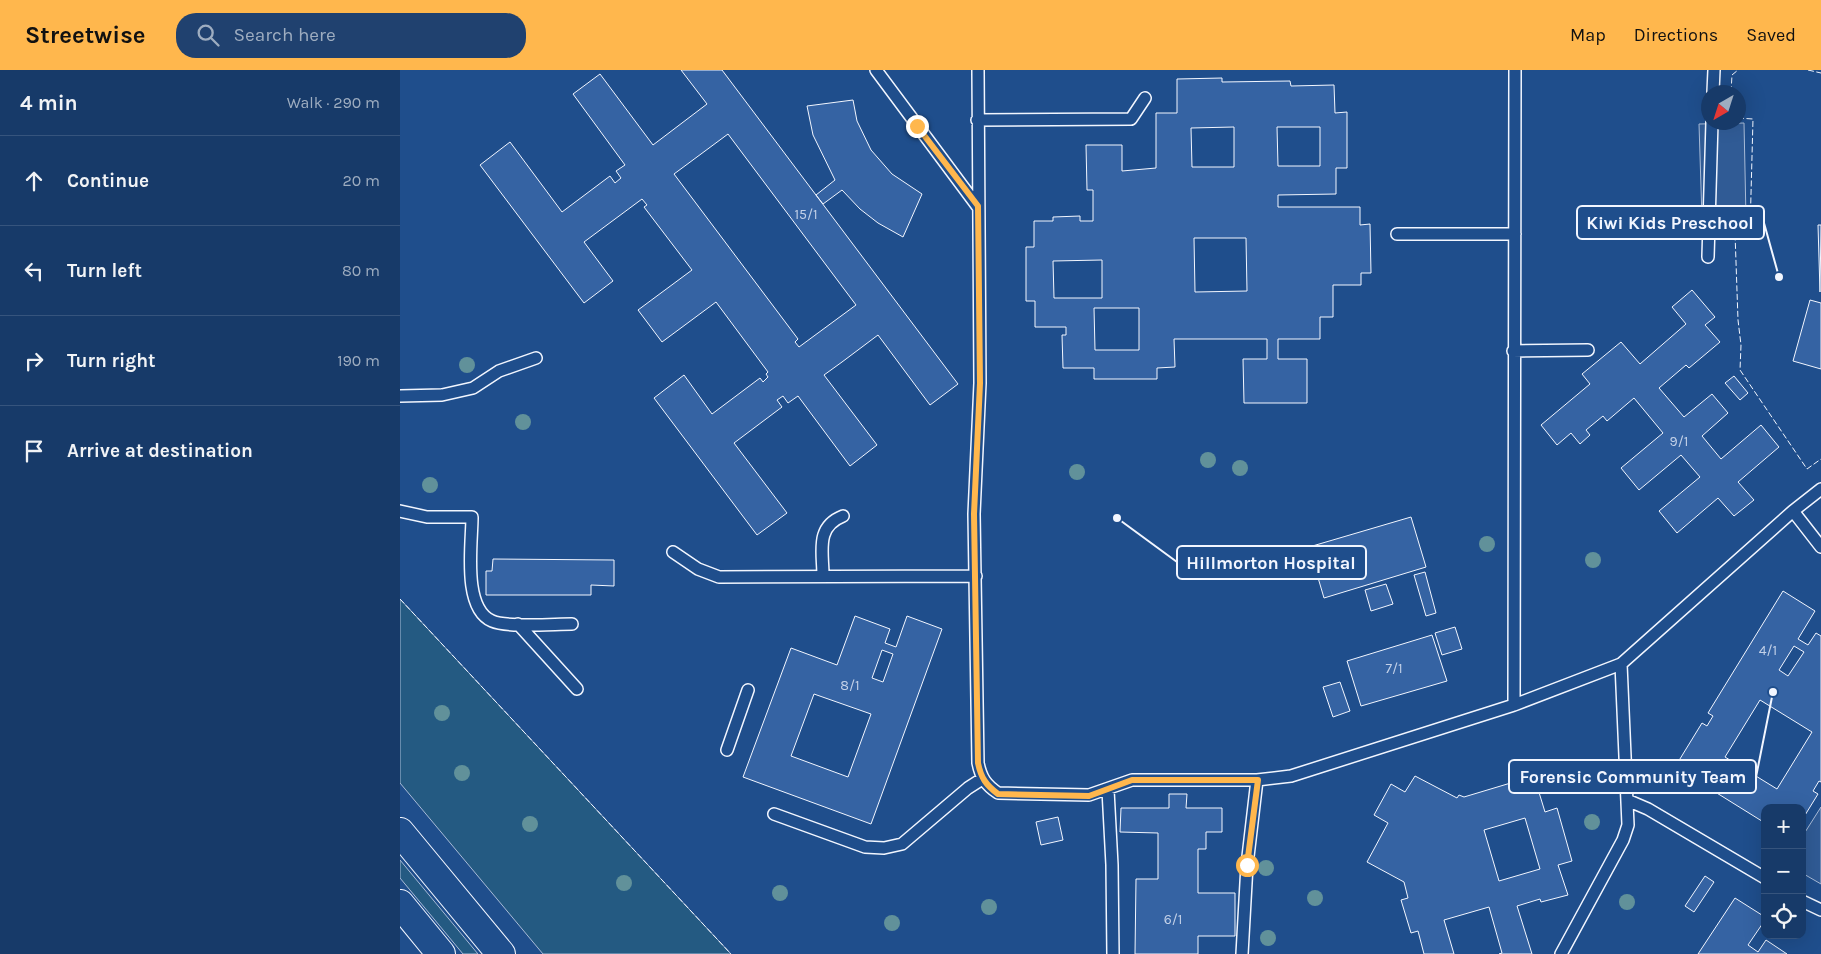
<!DOCTYPE html>
<html lang="en">
<head>
<meta charset="utf-8">
<style>
  :root { --surface:#173a69; --page:#20416f; --text:#f1f3f6; --muted:#9eadc0; --line:#36547d; --accent:#ffb74d }
  body { margin:0; font-family:Karla,sans-serif; background:var(--page); color:var(--text) }
  .controls { position:absolute; right:15px; bottom:15px; display:grid; overflow:hidden; border-radius:10px; box-shadow:0 5px 20px #0002 }
  .controls button { width:45px; height:45px; display:grid; place-items:center; padding:0; border:0; border-bottom:1px solid var(--line); background:var(--surface); color:var(--text); font:25px sans-serif }
  .compass { position:absolute; left:1301px; top:15px; width:45px; height:45px; border-radius:50%; background:var(--surface); box-shadow:0 5px 20px #0002; rotate:219deg }
  .stop { position:absolute; width:15px; height:15px; margin:-11px; border:4px solid #ffb74d; border-radius:50%; background:#fff }
  .stop.end { background:#ffb74d; border-color:#fff; box-shadow:0 1px 5px #0008 }
  .list { margin:0; padding:0; list-style:none }
  h2 { display:flex; justify-content:space-between; align-items:center; height:65px; margin:0; padding:0 20px; font-size:21px }
  h2 small { font-size:16px; font-weight:400; color:var(--muted) }
  .list li { display:grid; grid-template-columns:32px 1fr auto; gap:15px; align-items:center; box-sizing:border-box; height:90px; padding:0 20px; border-top:1px solid var(--line) }
  .list b { display:block; font-size:19px; white-space:nowrap }
  .list em { font-size:16px; font-style:normal; color:var(--muted) }
  .icon { flex:none; width:28px; height:28px; fill:none; stroke:currentColor; stroke-width:2; stroke-linecap:round; stroke-linejoin:round }
  .map { position:relative; flex:none; width:1421px; height:884px; overflow:hidden }
  header { display:flex; align-items:center; gap:30px; box-sizing:border-box; height:70px; padding:0 25px; background:var(--accent); color:#111 }
  header strong { font-size:24px }
  nav { display:flex; gap:28px; margin-inline-start:auto; font-size:18px }
  .search { width:350px; height:45px; background:var(--page); display:flex; align-items:center; gap:12px; box-sizing:border-box; padding:0 18px; border-radius:20px; color:var(--muted); font-size:19px }
  main { display:flex }
  aside { flex:1; background:var(--surface) }
  .map>svg:first-child { display:block }
  .green { fill:#245a82; stroke:#a8bbd7 }
  .parking { fill:#305b95; stroke:#a8bbd7 }
  .building { fill:#3563a3; stroke:#f2f6ff; fill-rule:evenodd }
  .lines { fill:none; stroke-linecap:round; stroke-linejoin:round }
  .lane-casing { stroke:#f2f6ff; stroke-width:14 }
  .highway-casing { stroke:#f2f6ff; stroke-width:30 }
  .lane { stroke:#1f4e8c; stroke-width:11 }
  .highway { stroke:#1f4e8c; stroke-width:28 }
  .fence { stroke:#f2f6ff; stroke-width:1; stroke-dasharray:6 2.5; stroke-linecap:butt }
  .tree { fill:#61919a }
  .route { stroke:#ffb74d; stroke-width:6 }
  .labels { text-anchor:middle; dominant-baseline:central; stroke-width:4; stroke-linejoin:round; paint-order:stroke }
  .number-label { font-size:14px; fill:#c3d1e8 }
  .leader { fill:none; stroke:#f2f6ff; stroke-width:2 }
  .callout-dot { fill:#f2f6ff; stroke:#1f4e8c; stroke-width:2 }
  .callout { fill:#1f4e8c; stroke:#f2f6ff; stroke-width:2 }
  .callout-label { font-size:18px; text-anchor:middle; font-weight:bold; fill:#f2f6ff }
</style>
</head>
<body>
<header>
<strong>Streetwise</strong>
<div class="search"><svg class="icon" aria-label="search" viewBox="0 0 24 24"><circle cx="10" cy="10" r="6"/><path d="M15 15l6 6"/></svg>Search here</div>
<nav><a>Map</a><a>Directions</a><a>Saved</a></nav>
</header>
<main>
<aside>
<h2>4 min<small>Walk · 290 m</small></h2>
<ul class="list">
<li><svg class="icon" aria-label="ahead" viewBox="0 0 24 24"><path d="M12 20V5M6 11l6-6 6 6"/></svg><div><b>Continue</b></div><em>20 m</em></li>
<li><svg class="icon" aria-label="left" viewBox="0 0 24 24"><path d="M17 20v-9H6M10 6l-5 5 5 5"/></svg><div><b>Turn left</b></div><em>80 m</em></li>
<li><svg class="icon" aria-label="right" viewBox="0 0 24 24"><path d="M7 20v-9h11M14 6l5 5-5 5"/></svg><div><b>Turn right</b></div><em>190 m</em></li>
<li><svg class="icon" aria-label="arrive" viewBox="0 0 24 24"><path d="M6 21V4h12l-3 4 3 4H6"/></svg><div><b>Arrive at destination</b></div></li>
</ul>
</aside>
<div class="map">
<svg width="1421" height="884" viewBox="0 0 1421 884">
  <rect width="100%" height="100%" fill="#1f4e8c"/>
  <path class="green" d="M0,529l331,355h-188l-143,-171z
    M0,790l78,94h-15l-63,-76z"/>
  <path class="parking" d="M1344,53l2,95 -44,1 -3,-95z
    M1421,737v77l-19,-11v-36z"/>
  <path class="building" d="M281,0h41l236,314 -28,21 -52,-70 -36,27 -18,13 53,70 -27,21 -52,-70 -10,7 -5,-7 -6,4 5,7 -48,36 53,70 -30,22 -103,-137 30,-23 28,39 48,-36 3,4 5,-5 -2,-3 2,-2 -52,-70 -54,40 -24,-32 54,-40 -48,-63 3,-2 -5,-6 -58,43 29,39 -29,22 -104,-138 30,-23 52,70 48,-36 5,7 6,-5 -5,-7 9,-6 -52,-71 27,-20 53,71 54,-41zM328,64l128,171 -57,42 -4,-5 3,-3 -124,-165z
    M822,8v4l68,-1 1,5 43,-1 1,28 12,-1v56h-11v26l-58,1v12h82v18l10,-1 1,49h-10v12h-28v32h-13v22h-42v20h29v44h-63l-1,-44h24v-20h-93l1,28 -18,1v11h-63v-11h-31l-1,-33h4v-8h-31v-26h-9v-54h8v-26h19v-4l27,-1v5h13v-31h-6l-1,-45h36v26l34,-3v-55h21v-34zM834,57v40h-42l-1,-39zM877,57h43v39h-42zM794,168h52l1,53 -52,1zM702,190v38h-48l-1,-37zM694,238h45v42h-44z
    M453,30l4,21 14,29 21,24 30,20 -19,43 -25,-14 -18,-14 -18,-19 -19,14 -7,-9 19,-15 -22,-45 -6,-29z
    M1418,155h3l-1,67z
    M1292,220l23,27 -10,8 15,17 -31,26 -3,-3 -27,23 25,29 28,-23 16,19 -26,23 19,23 40,-34 18,22 -41,35 16,18 -20,16 -16,-18 -41,35 -18,-22 41,-34 -19,-22 -42,35 -18,-22 42,-35 -29,-35 -27,23 -4,-5 -17,14 4,5 -10,9 -9,-11 -14,12 -16,-20 49,-41 -8,-10 39,-32 19,22 46,-40 -14,-17z
    M1410,230l11,3v66l-28,-8z
    M1334,306l14,17 -8,7 -15,-17z
    M1011,447l15,50 -102,31 -15,-51z
    M93,489l121,1v26l-23,-1v10h-105v-24h6z
    M1025,502l11,41 -10,3 -12,-41z
    M986,514l7,20 -22,7 -6,-21z
    M1383,521l32,20 -17,28 10,6 8,-12 5,3v146l-2,-1 -6,10 5,3 -16,26v-12h-37v15l-90,-56 27,-44 5,3 6,-10 -5,-3zM1394,576l10,6 -16,24 -9,-6zM1360,630l52,32 -35,57 -52,-32z
    M455,546l35,13 -5,14 11,4 11,-31 35,13 -71,195 -128,-47 48,-129 46,17zM482,580l11,4 -10,28 -11,-4zM414,624l57,20 -23,63 -57,-21z
    M1055,557l7,22 -20,6 -7,-22z
    M1032,565l15,46 -86,25 -14,-45z
    M940,612l10,29 -17,6 -10,-30z
    M1015,706l42,22 2,-3 5,2 70,-21 11,36 12,-4 15,53 -14,4 10,30 -27,7 -1,-3 -23,7 15,48h-33l3,-1 -13,-46 -45,13 10,34h-30l-6,-23 -7,2 -10,-33 7,-2 -4,-16 -37,-20 21,-39 -14,-8 17,-31 14,8zM1125,748l15,51 -41,12 -15,-51z
    M769,724h18l-1,14h36v24h-16v17h-8v44h37v43h-37v18h-63l1,-75h22v-46l-38,-1 1,-24h48z
    M658,747l5,23 -22,5 -5,-23z
    M1305,806l9,6 -20,30 -9,-6z
    M1335,828l30,19v3l-17,25 10,7 8,-12 21,14h-89z"/>
  <g class="lines">
    <g class="lane-casing">
      <path id="lane" d="M476,0l102,137
        M578,0l2,313 -6,131 4,249c3,15 8,22 20,30l91,2 43,-15h125l34,-4 223,-71 107,-41 172,-153 28,-22
        M1313,22l1,-22
        M577,50l154,-1 14,-21
        M997,164h118
        M1308,187l4,-135
        M1113,281l75,-1
        M0,326l42,-1 31,-7 26,-17 37,-13
        M0,441l27,6h45c0,27 -10,91 20,104 16,7 61,3 80,3
        M1393,441l28,36
        M273,482l25,17 21,8 257,-1
        M423,506c0,-24 -8,-49 20,-60
        M118,554l59,65
        M1114,635l1,-635
        M327,680l21,-60
        M708,720l4,75 1,89
        M1227,730l21,9 117,69
        M374,744l91,33 19,1 18,-4 66,-56 14,-9
        M1402,831l19,9
        M842,884l5,-89 10,-85
        M1161,884l62,-114 5,-15 -7,-161"/>
    </g>
    <g class="highway-casing">
      <path id="highway" d="M0,762l101,122
        M0,834l41,50"/>
    </g>
    <use href="#lane" class="lane"/>
    <use href="#highway" class="highway"/>
    <path class="fence" d="M1408,0l13,3
      M1331,22l1,-17 6,-5
      M1338,48l15,1 -3,113 -15,1 3,87 3,25 -1,25 67,99 14,-10
      M0,529l331,355"/>
  </g>
  <g class="tree">
    <circle cx="67" cy="295" r="8"/>
    <circle cx="123" cy="352" r="8"/>
    <circle cx="808" cy="390" r="8"/>
    <circle cx="840" cy="398" r="8"/>
    <circle cx="677" cy="402" r="8"/>
    <circle cx="30" cy="415" r="8"/>
    <circle cx="1087" cy="474" r="8"/>
    <circle cx="1193" cy="490" r="8"/>
    <circle cx="42" cy="643" r="8"/>
    <circle cx="62" cy="703" r="8"/>
    <circle cx="1192" cy="752" r="8"/>
    <circle cx="130" cy="754" r="8"/>
    <circle cx="866" cy="798" r="8"/>
    <circle cx="224" cy="813" r="8"/>
    <circle cx="380" cy="823" r="8"/>
    <circle cx="915" cy="828" r="8"/>
    <circle cx="1227" cy="832" r="8"/>
    <circle cx="589" cy="837" r="8"/>
    <circle cx="492" cy="853" r="8"/>
    <circle cx="868" cy="868" r="8"/>
  </g>
  <g class="lines">
    <path class="route" d="M517,56l61,80 2,177 -6,131 4,249c3,15 8,22 20,31l91,2 43,-16h126l-11,85"/>
  </g>
  <g class="labels">
    <g class="number-label">
      <text x="406" y="144">15/1</text>
      <text x="1279" y="371">9/1</text>
      <text x="1368" y="580">4/1</text>
      <text x="994" y="598">7/1</text>
      <text x="450" y="615">8/1</text>
      <text x="773" y="849">6/1</text>
    </g>
  </g>
  <path class="leader" d="M1379 207L1364 153M717 448L777 492M1373 622L1356 707"/>
  <g class="callout-dot">
    <circle cx="1379" cy="207" r="5"/>
    <circle cx="717" cy="448" r="5"/>
    <circle cx="1373" cy="622" r="5"/>
  </g>
  <g class="callout">
    <rect x="1177" y="136" width="187" height="33" rx="5"/>
    <rect x="777" y="476" width="189" height="33" rx="5"/>
    <rect x="1109" y="690" width="247" height="33" rx="5"/>
  </g>
  <g class="callout-label">
    <text x="1270" y="159">Kiwi Kids Preschool</text>
    <text x="871" y="499">Hillmorton Hospital</text>
    <text x="1233" y="713">Forensic Community Team</text>
  </g>
</svg>
<div class="controls">
<button>+</button>
<button>−</button>
<button><svg class="icon" aria-label="locate" viewBox="0 0 24 24"><circle cx="12" cy="12" r="6"/><path d="M12 2v4M12 18v4M2 12h4M18 12h4"/></svg></button>
</div>
<svg class="compass" viewBox="-18 -18 36 36"><path d="M0-13l5 13h-10z" fill="#e53935"/><path d="M0 13l5-13h-10z" fill="#9eadc0"/></svg>
<div class="stop" style="left:847px;top:795px"></div>
<div class="stop end" style="left:517px;top:56px"></div>
</div>
</main>
</body>
</html>
